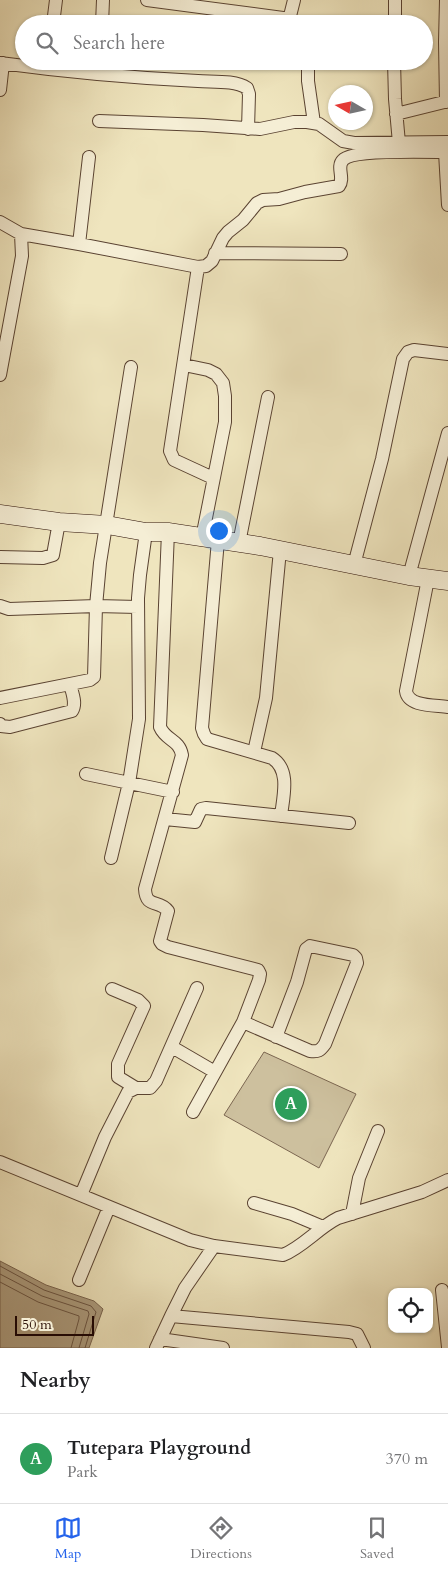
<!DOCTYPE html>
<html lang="en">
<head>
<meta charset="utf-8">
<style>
  :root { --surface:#fff; --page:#f6f6f6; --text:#202124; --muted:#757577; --line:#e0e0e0; --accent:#2563eb }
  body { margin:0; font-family:Cardo,serif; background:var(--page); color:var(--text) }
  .controls { position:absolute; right:15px; bottom:15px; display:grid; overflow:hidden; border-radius:10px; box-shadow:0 1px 4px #0004 }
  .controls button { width:45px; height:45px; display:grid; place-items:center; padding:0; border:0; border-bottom:1px solid var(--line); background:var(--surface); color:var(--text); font:25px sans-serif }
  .compass { position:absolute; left:328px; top:85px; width:45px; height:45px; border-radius:50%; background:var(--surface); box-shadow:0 1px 4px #0004; rotate:279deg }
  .scale { position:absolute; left:15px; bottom:12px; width:79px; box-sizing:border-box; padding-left:5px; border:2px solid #290d04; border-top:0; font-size:14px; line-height:18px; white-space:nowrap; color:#290d04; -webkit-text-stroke:4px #f5eed5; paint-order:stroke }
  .you { position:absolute; left:218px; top:530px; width:18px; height:18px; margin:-12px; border:4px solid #fff; border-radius:50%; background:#1a73e8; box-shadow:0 0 0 8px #1a73e833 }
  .badge { display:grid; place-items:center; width:32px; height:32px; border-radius:50%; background:var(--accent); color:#fff; font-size:16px; font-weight:700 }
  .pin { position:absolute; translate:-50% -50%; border:2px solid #fff; box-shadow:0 1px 5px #0006 }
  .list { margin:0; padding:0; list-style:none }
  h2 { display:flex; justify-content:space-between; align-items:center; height:65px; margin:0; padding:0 20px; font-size:21px }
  h2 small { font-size:16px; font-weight:400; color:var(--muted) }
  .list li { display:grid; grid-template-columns:32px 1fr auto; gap:15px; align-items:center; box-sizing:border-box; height:90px; padding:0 20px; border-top:1px solid var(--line) }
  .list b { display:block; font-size:19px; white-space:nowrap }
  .list p { margin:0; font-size:16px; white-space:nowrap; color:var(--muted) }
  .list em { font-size:16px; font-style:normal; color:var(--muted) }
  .icon { flex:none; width:28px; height:28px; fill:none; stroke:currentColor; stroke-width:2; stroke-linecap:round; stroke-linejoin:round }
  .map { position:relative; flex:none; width:448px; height:1348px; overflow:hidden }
  .search { position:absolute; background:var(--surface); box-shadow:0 1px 4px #0004; left:15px; right:15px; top:15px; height:55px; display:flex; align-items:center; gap:12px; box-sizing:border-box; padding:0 18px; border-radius:28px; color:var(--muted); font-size:19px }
  .sheet { height:155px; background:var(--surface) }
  nav { display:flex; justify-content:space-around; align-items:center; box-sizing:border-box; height:70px; border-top:1px solid var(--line); background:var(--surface); font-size:14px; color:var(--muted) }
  nav a { display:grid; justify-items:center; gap:2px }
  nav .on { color:var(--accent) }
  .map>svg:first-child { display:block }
  .green { fill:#cdc09e; stroke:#7b6651 }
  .water { fill:#ac9c7f; stroke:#78634e }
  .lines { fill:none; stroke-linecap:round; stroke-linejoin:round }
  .shore { stroke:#6a5442; stroke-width:1 }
  .street-casing { stroke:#5a4332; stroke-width:14 }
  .secondary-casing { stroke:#290d04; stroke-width:19 }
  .street { stroke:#f5eed5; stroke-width:12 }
  .secondary { stroke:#f5eed5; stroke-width:18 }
</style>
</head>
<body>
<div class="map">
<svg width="448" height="1348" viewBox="0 0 448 1348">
  <rect width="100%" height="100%" fill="#efe5be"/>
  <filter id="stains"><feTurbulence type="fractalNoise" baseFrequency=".004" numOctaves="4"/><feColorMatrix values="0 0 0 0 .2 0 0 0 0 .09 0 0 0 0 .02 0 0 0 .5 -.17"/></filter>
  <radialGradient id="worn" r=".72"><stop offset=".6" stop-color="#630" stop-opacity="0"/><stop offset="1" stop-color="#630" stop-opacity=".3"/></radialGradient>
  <path class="green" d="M264,1052l92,42 -37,74 -95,-53z"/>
  <path class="water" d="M0,1261l46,24 48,16 9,8 -14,39h-89z"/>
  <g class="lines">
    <path class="shore" d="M0,1266l44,24 47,16 5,6 -11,36
      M0,1274l42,22 46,15 1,3 -10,34
      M0,1282l38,20 41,14v3l-8,29"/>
    <g class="street-casing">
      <path id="street" d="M147,0l136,18 7,-2 4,-16
        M53,24l3,-24
        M102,24l1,-24
        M395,24v-24
        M308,61v20l6,42
        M394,61l1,38 4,44
        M0,63c66,9 132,15 198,18 15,1 37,-1 49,7l2,6 -1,35
        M101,74v-13
        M0,90l3,-27
        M446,102l-1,-60 1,-42
        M396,114l52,-13
        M99,121l104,4 57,4 34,-7h13l12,2 24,17 11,2 94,-1
        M445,152l3,53
        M0,222l21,12 58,10 119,23 8,-1 6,-5 11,-23 5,-6 15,-12 14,-17 6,-3 16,-1 26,-7 34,-6c6,-8 -3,-19 4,-26 9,-11 88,-8 105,-8
        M79,244l10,-87
        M215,253l126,1
        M198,267l-28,184 4,9 39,18
        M184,365l24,5 8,4 7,9 2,13v26l-23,116
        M0,375l22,-119 -1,-22
        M168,532l-8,195c6,14 19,12 22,28l-37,134c1,20 14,10 23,22l-8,30 2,3 6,3 90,23 2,4 -1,6 -16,42 67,29c8,1 10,0 15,-7l32,-81 -1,-5 -3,-3 -43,-9 -4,3 -9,33 -21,55
        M218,540l-16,188 2,6 3,5 65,19c19,12 11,39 9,58
        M239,543l29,-146
        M0,557l43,1 10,-3 6,-33
        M354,565l28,-106 21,-100 5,-7 6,-2 34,4
        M409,576l39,-143
        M428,579l-22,112c2,16 29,14 42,16
        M0,606l9,3 87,-3 42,1
        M0,698l90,-18 4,-3 2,-71 4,-43 31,-196
        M0,724l1,2 9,1 62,-16c5,-8 0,-18 -2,-27
        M254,752l12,-54 14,-148
        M86,774l87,18
        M165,819l30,3 6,-13 5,-1 143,15
        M111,858l18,-75 10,-64 -1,-121 2,-23 6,-43
        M112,989l26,11 6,6 -26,58v13l18,11
        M172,1047l43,25
        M193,1112l50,-90
        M0,1162l190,78 24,6 69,9c20,-8 35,-27 55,-37l84,-26 26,-12
        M81,1195l24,-58 23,-45 8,-4h14l6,-7 41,-93
        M254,1203l38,11 31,13
        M352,1214l7,-36 19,-47
        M79,1280l30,-73
        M442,1290l6,57
        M171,1316l14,-28 29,-42
        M160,1339l63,9
        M156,1348l15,-32 178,16 8,2 7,14"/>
    </g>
    <g class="secondary-casing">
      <path id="secondary" d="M0,514l59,8 48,3 39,7h22l92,14 149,30 39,5"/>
    </g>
    <use href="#street" class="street"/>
    <use href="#secondary" class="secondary"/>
  </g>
  <rect width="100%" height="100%" filter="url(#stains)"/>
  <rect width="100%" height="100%" fill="url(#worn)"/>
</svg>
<div class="controls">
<button><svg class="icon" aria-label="locate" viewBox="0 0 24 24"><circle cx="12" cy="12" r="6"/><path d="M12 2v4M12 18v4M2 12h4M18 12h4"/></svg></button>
</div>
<svg class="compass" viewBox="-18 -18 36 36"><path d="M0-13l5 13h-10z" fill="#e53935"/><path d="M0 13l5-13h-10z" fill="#757577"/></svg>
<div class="scale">50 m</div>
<div class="you"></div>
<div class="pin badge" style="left:291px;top:1104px;background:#2e9e5b">A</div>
<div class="search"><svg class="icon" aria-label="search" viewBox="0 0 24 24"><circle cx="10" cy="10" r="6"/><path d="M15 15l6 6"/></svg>Search here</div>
</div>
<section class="sheet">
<h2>Nearby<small></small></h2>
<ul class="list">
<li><span class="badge" style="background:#2e9e5b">A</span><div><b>Tutepara Playground</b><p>Park</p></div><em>370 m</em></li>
</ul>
</section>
<nav>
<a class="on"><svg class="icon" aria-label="map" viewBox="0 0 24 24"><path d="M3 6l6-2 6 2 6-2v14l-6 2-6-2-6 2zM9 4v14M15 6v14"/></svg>Map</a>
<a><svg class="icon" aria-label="directions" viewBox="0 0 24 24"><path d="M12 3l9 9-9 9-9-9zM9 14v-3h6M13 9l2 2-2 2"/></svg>Directions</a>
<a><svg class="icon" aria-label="saved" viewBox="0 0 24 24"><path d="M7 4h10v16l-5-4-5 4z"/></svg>Saved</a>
</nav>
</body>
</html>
